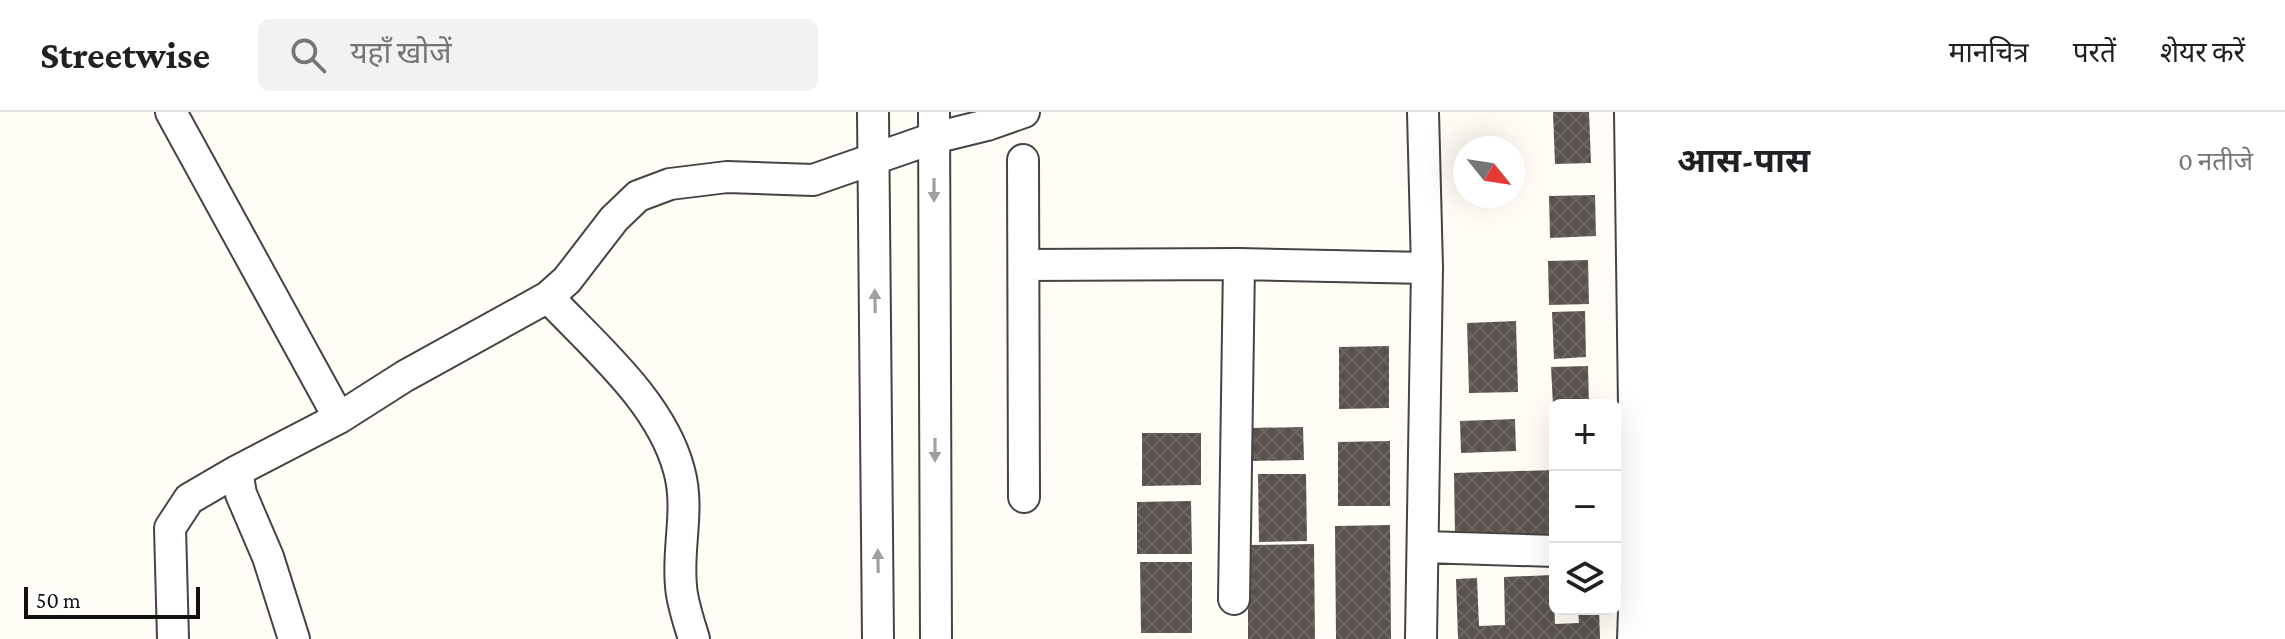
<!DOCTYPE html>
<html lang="hi">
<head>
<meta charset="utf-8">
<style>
  :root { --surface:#fff; --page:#f2f2f2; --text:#202124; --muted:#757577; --line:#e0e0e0 }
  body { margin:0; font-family:"Crimson Pro","Noto Sans Devanagari",serif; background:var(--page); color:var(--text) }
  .controls { position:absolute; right:24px; bottom:24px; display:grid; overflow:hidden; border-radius:12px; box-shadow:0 8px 32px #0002 }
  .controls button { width:72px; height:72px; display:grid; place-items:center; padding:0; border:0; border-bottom:2px solid var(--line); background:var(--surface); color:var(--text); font:40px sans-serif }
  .compass { position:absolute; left:1453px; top:24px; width:72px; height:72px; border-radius:50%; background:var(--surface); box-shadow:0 8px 32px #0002; rotate:120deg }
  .scale { position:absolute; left:24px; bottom:20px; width:176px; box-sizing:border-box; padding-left:8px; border:4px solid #111; border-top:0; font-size:22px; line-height:28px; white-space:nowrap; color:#111; -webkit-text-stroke:6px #fff; paint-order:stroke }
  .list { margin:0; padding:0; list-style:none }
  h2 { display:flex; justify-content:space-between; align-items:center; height:104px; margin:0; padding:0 32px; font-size:34px }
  h2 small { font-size:26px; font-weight:400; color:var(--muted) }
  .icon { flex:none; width:44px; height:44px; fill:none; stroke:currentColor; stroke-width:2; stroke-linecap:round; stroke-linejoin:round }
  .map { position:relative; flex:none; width:1645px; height:527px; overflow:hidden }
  header { display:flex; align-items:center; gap:48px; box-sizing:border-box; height:112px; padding:0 40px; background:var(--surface); border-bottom:2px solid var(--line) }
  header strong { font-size:38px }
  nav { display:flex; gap:44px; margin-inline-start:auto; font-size:28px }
  .search { width:560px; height:72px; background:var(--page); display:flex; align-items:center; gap:20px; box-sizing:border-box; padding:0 28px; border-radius:12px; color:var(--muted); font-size:30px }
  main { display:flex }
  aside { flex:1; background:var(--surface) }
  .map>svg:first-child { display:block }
  .building { fill:url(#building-cross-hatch) }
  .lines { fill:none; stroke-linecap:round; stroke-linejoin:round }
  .minor-casing { stroke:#444; stroke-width:34 }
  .minor { stroke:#fff; stroke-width:30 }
  .oneway { fill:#a0a0a0 }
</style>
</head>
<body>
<header>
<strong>Streetwise</strong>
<div class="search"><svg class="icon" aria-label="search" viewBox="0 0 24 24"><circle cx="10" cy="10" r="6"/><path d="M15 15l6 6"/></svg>यहाँ खोजें</div>
<nav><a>मानचित्र</a><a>परतें</a><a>शेयर करें</a></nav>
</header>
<main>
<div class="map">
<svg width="1645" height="527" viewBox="0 0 1645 527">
  <defs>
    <pattern id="building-cross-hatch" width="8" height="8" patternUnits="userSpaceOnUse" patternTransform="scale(2)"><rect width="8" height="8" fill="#5a524d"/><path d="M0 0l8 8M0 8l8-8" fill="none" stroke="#6d6662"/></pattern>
  </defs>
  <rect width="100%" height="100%" fill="#fffdf5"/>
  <path class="building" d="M1553,0h36l2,51 -36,1z
    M1595,83l1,41 -46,2 -1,-42z
    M1588,148l1,44 -40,1 -1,-44z
    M1585,199l1,46 -32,2 -2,-47z
    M1516,209l2,71 -49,1 -2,-70z
    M1389,234v62l-50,1v-62z
    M1588,254l1,39h-36l-2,-38z
    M1515,307l1,32 -55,2 -1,-32z
    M1550,313h5v35h-4z
    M1303,315l1,33 -53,1v-33z
    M1142,321h59v52l-59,1z
    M1390,329v65h-52v-64z
    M1555,358v64l-100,3 -1,-64z
    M1258,362h48l1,67 -48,1z
    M1191,389l1,53h-55v-52z
    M1390,413l1,114h-55l-1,-113z
    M1314,432l1,95h-67v-94z
    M1140,450h52v71h-51z
    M1553,463l2,49 24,-1 -1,-14h21l1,30h-142l-2,-60 21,-1 2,48 26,-1 -1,-48z"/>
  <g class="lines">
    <g class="minor-casing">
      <path id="minor" d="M171,0l168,306
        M873,0l5,527
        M934,0l2,527
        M1630,0l6,441 -3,86
        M1023,48l1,337
        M1024,153l215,-1 188,4
        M548,185c47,50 113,105 131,173 11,39 -2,77 2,116 1,17 8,36 13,53
        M237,359l4,23 27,63 26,82
        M1423,435l132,4
        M1234,487l5,-335
        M173,527l-3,-111 19,-29 48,-28 102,-53 66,-42 143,-79 19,-17 47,-61 24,-23 32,-12 57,-7 86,3 121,-42 53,-13 37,-13
        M1421,527l6,-371 -4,-156"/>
    </g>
    <use href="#minor" class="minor"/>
  </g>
  <defs><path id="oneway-solid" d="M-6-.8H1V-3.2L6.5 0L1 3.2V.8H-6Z" transform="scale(2)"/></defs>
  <g class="oneway">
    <use href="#oneway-solid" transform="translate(934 78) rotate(90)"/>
    <use href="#oneway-solid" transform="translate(875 189) rotate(-91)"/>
    <use href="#oneway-solid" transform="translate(935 338) rotate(90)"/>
    <use href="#oneway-solid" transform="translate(878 449) rotate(-91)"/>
  </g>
</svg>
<div class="controls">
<button>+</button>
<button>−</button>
<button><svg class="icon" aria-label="layers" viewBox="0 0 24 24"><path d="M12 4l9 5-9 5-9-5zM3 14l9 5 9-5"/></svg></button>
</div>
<svg class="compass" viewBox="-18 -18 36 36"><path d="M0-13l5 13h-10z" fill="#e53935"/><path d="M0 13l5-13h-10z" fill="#757577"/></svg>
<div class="scale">50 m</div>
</div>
<aside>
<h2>आस-पास<small>0 नतीजे</small></h2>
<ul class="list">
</ul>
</aside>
</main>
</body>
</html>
